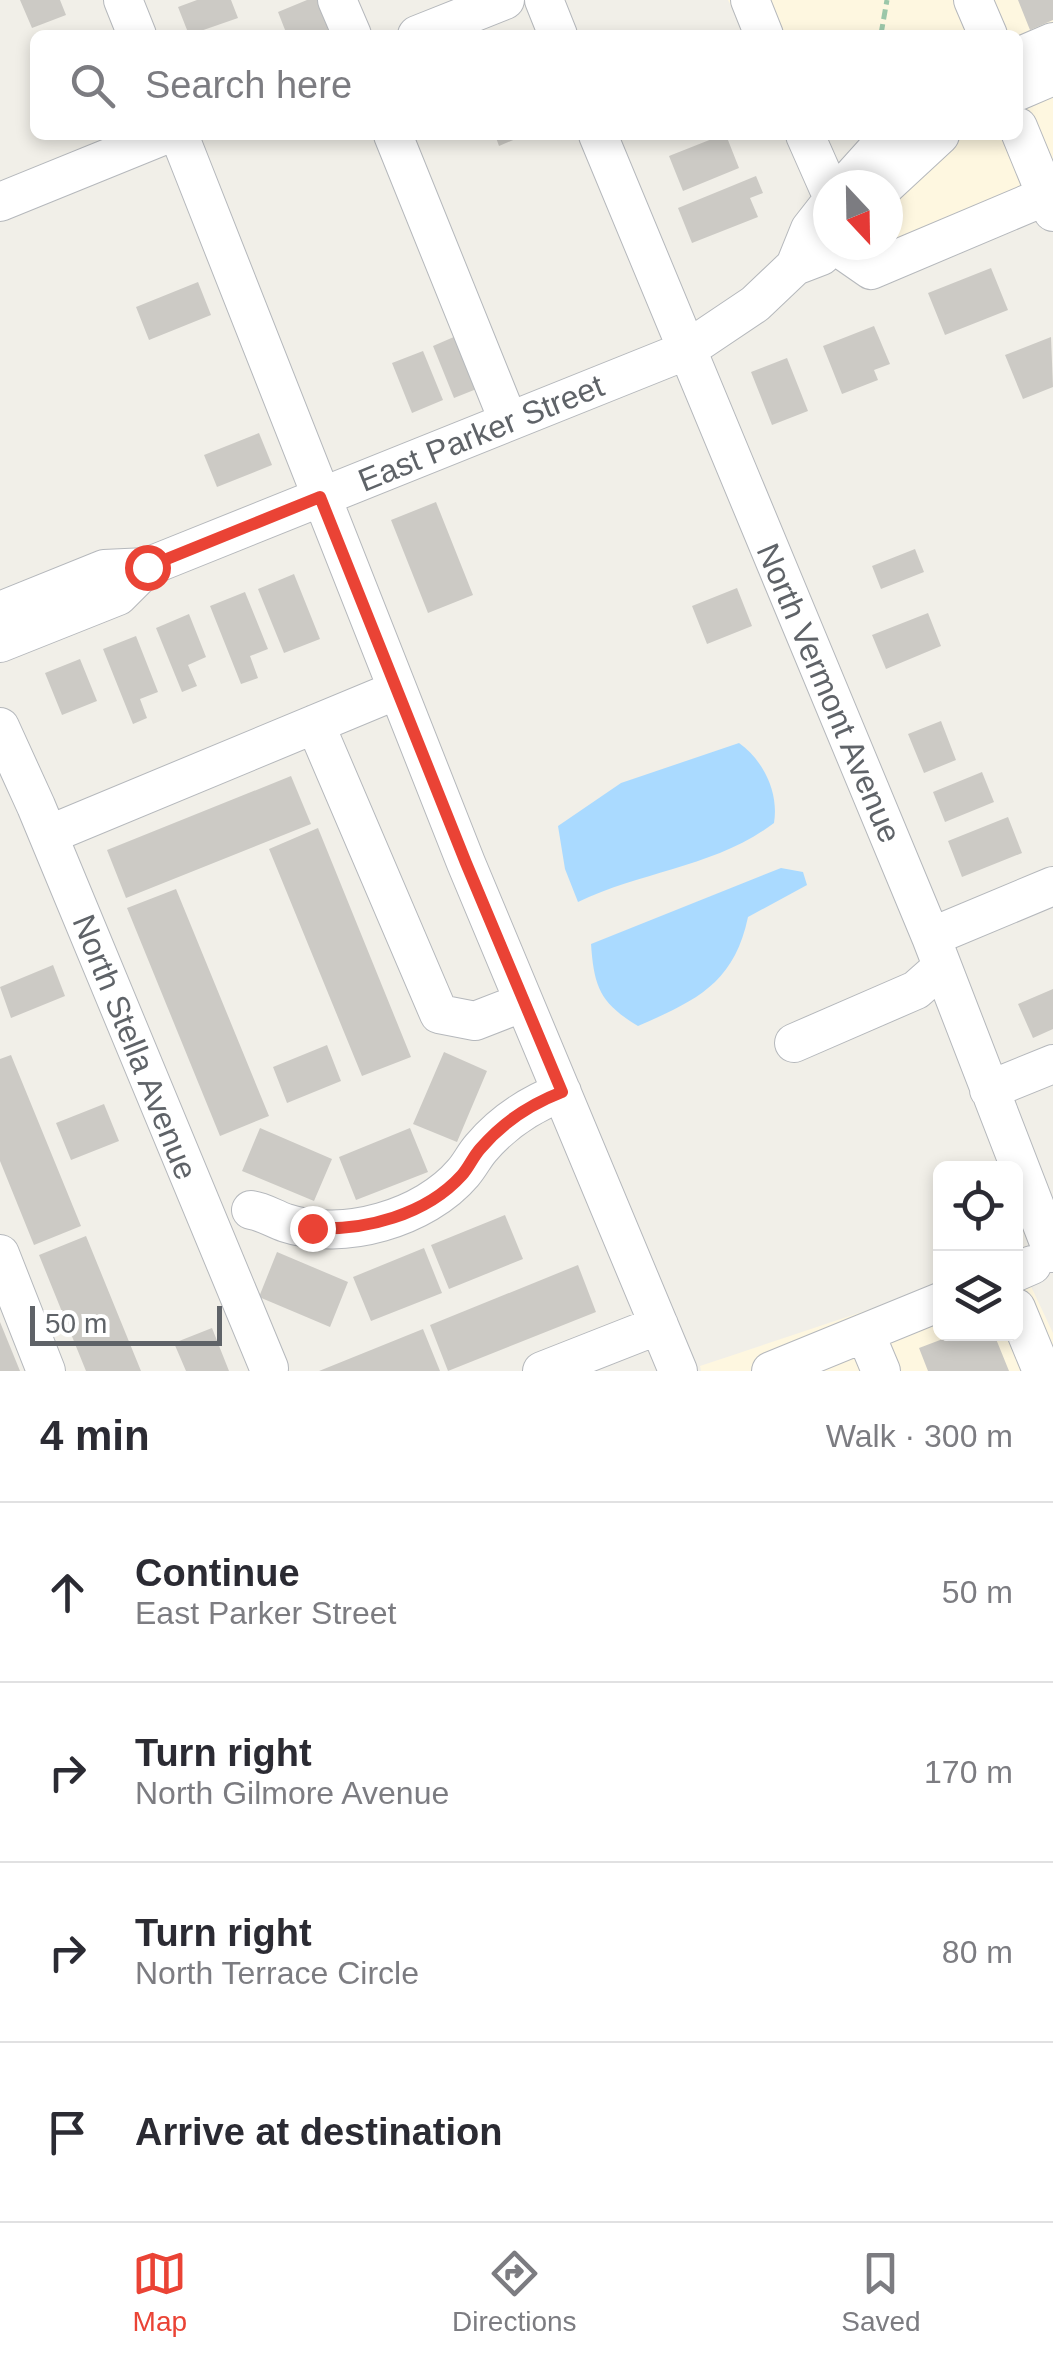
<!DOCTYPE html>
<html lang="en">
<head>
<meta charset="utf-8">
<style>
  :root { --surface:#fff; --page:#f7f7f7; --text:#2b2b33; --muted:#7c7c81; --line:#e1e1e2; --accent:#ea4335 }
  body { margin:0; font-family:Arial,sans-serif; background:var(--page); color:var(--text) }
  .controls { position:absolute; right:30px; bottom:30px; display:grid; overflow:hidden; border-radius:15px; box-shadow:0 5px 15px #0003 }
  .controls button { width:90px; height:90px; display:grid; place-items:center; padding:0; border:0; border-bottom:2px solid var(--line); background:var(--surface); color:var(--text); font:50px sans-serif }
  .compass { position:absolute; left:813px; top:170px; width:90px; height:90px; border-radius:50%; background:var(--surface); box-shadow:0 5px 15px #0003; rotate:158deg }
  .scale { position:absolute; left:30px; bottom:25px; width:192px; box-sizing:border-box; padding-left:10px; border:5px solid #5f6368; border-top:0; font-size:28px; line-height:35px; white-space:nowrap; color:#5f6368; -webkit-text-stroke:8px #fff; paint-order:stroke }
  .stop { position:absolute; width:30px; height:30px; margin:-22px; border:8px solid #ea4335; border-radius:50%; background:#fff }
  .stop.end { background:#ea4335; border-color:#fff; box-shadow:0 2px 10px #0008 }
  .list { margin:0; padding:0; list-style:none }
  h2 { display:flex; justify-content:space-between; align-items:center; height:130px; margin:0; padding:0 40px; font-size:42px }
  h2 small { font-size:32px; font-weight:400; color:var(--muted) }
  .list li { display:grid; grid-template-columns:65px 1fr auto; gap:30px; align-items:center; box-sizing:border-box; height:180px; padding:0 40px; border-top:2px solid var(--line) }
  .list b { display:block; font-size:38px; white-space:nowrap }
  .list p { margin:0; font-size:32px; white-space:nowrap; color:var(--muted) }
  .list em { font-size:32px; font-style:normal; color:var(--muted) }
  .icon { flex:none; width:55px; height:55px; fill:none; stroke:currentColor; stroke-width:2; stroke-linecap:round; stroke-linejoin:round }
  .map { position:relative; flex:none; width:1053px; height:1371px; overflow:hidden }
  .search { position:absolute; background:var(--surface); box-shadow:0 5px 15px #0003; left:30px; right:30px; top:30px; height:110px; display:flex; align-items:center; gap:25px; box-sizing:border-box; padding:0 35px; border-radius:15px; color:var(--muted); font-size:38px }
  .sheet { height:850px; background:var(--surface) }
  nav { display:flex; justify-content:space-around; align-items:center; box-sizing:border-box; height:140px; border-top:2px solid var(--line); background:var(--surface); font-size:28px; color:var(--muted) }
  nav a { display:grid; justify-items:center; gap:5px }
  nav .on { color:var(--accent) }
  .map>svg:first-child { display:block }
  .commercial { fill:#fef7e0 }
  .water { fill:#aadaff }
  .building { fill:#cccac5 }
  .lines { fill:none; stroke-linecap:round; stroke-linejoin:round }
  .minor-casing { stroke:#b5b8bc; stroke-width:40 }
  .path { stroke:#9cc7a9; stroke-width:5; stroke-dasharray:10 5; stroke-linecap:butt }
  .minor { stroke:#fff; stroke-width:38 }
  .route { stroke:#ea4335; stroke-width:12 }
  .labels { text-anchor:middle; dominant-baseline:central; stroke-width:8; stroke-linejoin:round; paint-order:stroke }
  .street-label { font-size:32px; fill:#5f6368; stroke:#fff }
</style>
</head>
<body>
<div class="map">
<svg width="1053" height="1371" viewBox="0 0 1053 1371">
  <rect width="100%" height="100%" fill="#f1efe8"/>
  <path class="commercial" d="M728,0h230l15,35h-227z
    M987,0h66v26l-35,15v-6h-17z
    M1053,93v85l-30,-73z
    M965,135h42l34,81 -174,60 -15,-31h36v-41l39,-41z
    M1019,1261l34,72v38h-352l-1,-5 240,-80v48h76z"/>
  <path class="water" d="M739,743c25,18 40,50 35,80 -58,44 -131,48 -196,79l-13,-33 -7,-43 63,-43z
    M781,868l22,4 4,13 -59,32c-14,67 -53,84 -110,109 -38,-23 -44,-39 -47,-82z"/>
  <path class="building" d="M20,0h40l6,15 -34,13z
    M197,0h34l7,18 -49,17 -11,-28z
    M307,0h10l14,35h-44l-9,-23z
    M1018,0h35v20l-23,10z
    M495,135h30l-26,11z
    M722,135h4l13,33 -56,23 -14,-35z
    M756,176l7,17 -13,5 8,19 -66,26 -14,-35z
    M991,268l17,42 -63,25 -17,-42z
    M198,282l13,33 -62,25 -13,-33z
    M874,326l16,38 -16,6 4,10 -36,14 -19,-48z
    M463,333l21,53 -30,12 -21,-52z
    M1051,337l2,50 -30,12 -18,-44z
    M423,351l20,49 -31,13 -20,-50z
    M787,358l21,53 -36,14 -21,-53z
    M259,433l13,32 -55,22 -13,-32z
    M436,502l37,93 -45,18 -37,-93z
    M915,549l9,23 -43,17 -9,-23z
    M294,574l26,65 -36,14 -26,-64z
    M737,588l15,38 -45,18 -15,-38z
    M245,592l23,57 -18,7 8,22 -17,6 -31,-78z
    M928,613l13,33 -55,23 -14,-34z
    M189,614l17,43 -18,8 9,21 -15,6 -26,-64z
    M136,636l22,56 -18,7 7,19 -14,6 -30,-75z
    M80,659l17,42 -35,14 -17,-42z
    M941,721l15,39 -32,13 -16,-39z
    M982,772l12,30 -49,20 -12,-30z
    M291,776l20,48 -185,74 -19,-48z
    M1008,817l14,36 -60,24 -14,-36z
    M318,828l93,229 -49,19 -93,-227z
    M176,889l93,227 -49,20 -93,-228z
    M53,965l12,31 -54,22 -11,-31z
    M1053,989v40l-20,9 -15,-34z
    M327,1045l14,36 -54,22 -14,-36z
    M444,1052l43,19 -30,71 -44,-18z
    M11,1055l70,171 -47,19 -34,-84v-102z
    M104,1104l15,37 -48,19 -15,-37z
    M260,1128l72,31 -18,42 -72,-30z
    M410,1128l18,44 -72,28 -17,-43z
    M505,1215l18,44 -74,30 -18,-44z
    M86,1236l55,135h-55l-47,-116z
    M424,1248l18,45 -71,28 -18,-44z
    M277,1252l71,30 -18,45 -71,-30z
    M578,1265l18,47 -148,59 -18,-46z
    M0,1322l20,49h-20z
    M212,1328l17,43h-43l-12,-28z
    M423,1329l17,42h-121z
    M956,1334h38l15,37h-81l-9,-23z"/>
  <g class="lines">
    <g class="minor-casing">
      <path id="minor" d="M123,0l14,35
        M337,0l15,35
        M544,0l14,35
        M750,0l14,35
        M973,0l15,35
        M417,35l88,-35
        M1018,57l35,-15
        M1018,91l35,-15
        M1018,127l35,85
        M179,135l287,728 212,508
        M393,135l115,285
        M598,135l333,802 122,316
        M805,135l23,52
        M845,185l45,-50
        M886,185l54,-50
        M0,202l165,-67
        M835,245l36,25 175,-74
        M795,266l15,-37 18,-23
        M0,611l104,-42 43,-2 538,-216 70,-47 40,-38 26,-10 11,-11
        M0,643l118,-47 29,-29
        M315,724l124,290 36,7 49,-19
        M0,727l36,79 233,562
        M48,835l349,-145
        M931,937l122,-51
        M794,1043l122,-53 26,-23
        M989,1090l64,-26
        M251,1210c13,2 23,9 35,13 57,19 139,-5 177,-50 7,-8 11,-17 18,-25 22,-26 50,-44 81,-56
        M0,1254l46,117
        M1016,1272l16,-7
        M1016,1308l26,63
        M865,1333l16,38
        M542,1371l117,-46
        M771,1371l169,-69"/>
    </g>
    <path class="path" d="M881,34l6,-34
      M860,35h22"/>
    <use href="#minor" class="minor"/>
  </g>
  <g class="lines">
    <path class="route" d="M147,567l173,-70 146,366 96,229c-31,12 -60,31 -82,57 -7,8 -11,18 -18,26 -36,40 -97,56 -150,53"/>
  </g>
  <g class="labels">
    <g class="street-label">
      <text transform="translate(481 433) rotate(-22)">East Parker Street</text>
      <text transform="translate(829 693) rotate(67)">North Vermont Avenue</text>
      <text transform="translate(135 1047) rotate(68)">North Stella Avenue</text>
    </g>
  </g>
</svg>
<div class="controls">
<button><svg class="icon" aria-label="locate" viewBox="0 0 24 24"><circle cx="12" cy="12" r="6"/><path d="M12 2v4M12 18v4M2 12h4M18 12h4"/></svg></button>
<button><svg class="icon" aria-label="layers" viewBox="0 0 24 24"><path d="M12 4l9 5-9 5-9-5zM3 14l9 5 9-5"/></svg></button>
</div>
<svg class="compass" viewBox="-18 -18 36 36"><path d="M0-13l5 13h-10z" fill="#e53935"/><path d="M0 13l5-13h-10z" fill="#7c7c81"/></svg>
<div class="scale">50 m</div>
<div class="stop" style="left:147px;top:567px"></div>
<div class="stop end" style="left:312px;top:1228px"></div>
<div class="search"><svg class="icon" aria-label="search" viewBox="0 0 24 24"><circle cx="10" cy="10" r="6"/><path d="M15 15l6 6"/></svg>Search here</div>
</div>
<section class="sheet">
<h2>4 min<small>Walk · 300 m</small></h2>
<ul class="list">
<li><svg class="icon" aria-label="ahead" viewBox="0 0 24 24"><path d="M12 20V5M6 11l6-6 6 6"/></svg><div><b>Continue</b><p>East Parker Street</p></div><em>50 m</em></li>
<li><svg class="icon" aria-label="right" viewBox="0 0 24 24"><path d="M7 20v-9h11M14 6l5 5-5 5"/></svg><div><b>Turn right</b><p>North Gilmore Avenue</p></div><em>170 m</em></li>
<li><svg class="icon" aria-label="right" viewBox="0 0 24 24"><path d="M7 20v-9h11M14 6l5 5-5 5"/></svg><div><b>Turn right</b><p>North Terrace Circle</p></div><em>80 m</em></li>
<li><svg class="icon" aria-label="arrive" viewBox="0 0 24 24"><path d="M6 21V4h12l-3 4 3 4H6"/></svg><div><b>Arrive at destination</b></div></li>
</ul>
</section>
<nav>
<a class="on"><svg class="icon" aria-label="map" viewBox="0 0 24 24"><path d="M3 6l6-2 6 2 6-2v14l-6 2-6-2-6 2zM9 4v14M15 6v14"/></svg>Map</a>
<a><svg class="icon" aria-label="directions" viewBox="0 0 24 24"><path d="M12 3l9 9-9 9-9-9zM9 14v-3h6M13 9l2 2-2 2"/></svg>Directions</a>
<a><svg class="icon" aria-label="saved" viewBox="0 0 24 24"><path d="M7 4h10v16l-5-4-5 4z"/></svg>Saved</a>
</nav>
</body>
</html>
